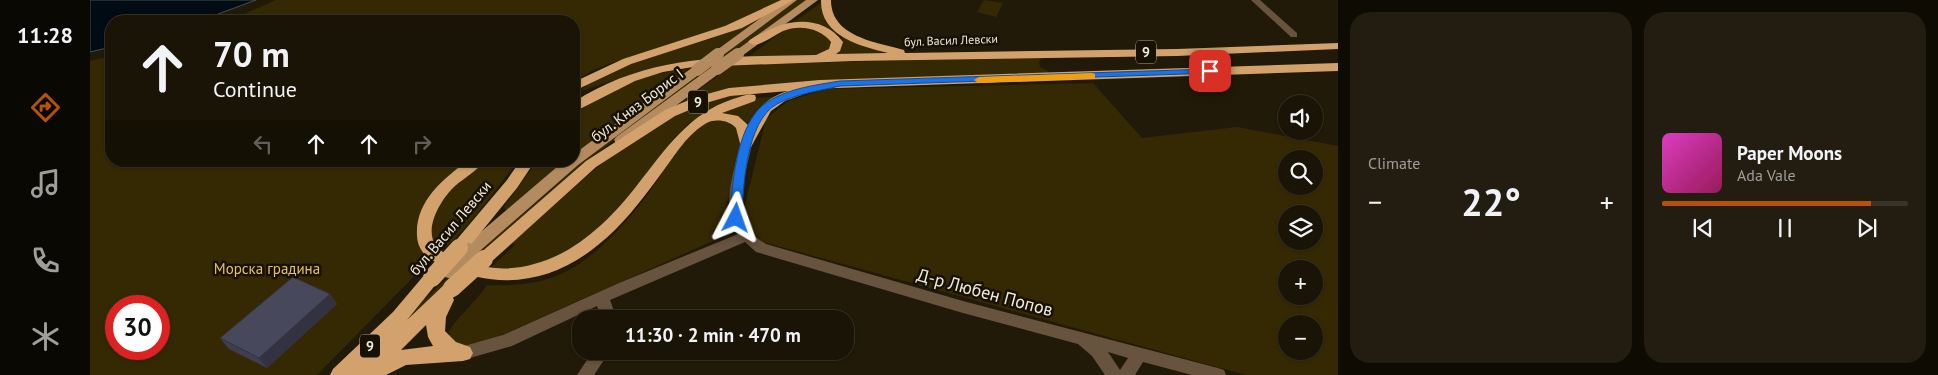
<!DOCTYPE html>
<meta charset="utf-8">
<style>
:root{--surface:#191406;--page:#221d10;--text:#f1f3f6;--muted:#9f9e9b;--line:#373328;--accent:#b45309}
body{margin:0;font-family:"PT Sans",sans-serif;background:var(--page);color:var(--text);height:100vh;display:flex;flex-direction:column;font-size:19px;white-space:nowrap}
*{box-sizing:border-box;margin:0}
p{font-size:16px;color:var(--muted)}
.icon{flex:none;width:28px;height:28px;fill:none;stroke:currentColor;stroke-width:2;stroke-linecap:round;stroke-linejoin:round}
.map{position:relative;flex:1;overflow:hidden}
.sheet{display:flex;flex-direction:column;gap:12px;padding:12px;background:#0e0b03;width:600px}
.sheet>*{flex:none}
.guide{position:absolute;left:15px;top:15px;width:475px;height:152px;border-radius:20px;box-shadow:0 1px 4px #0004,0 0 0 1px var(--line);background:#191406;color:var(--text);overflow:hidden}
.fabs{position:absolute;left:1188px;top:95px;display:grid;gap:10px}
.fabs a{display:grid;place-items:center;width:45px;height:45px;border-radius:50%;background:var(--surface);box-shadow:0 1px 4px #0004,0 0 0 1px var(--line);font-size:25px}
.speed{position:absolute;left:15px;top:295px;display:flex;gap:10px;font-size:25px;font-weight:700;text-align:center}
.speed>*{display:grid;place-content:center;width:65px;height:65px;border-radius:50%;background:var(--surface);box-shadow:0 1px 4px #0004,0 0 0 1px var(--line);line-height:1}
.speed .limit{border:8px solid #d22;background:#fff;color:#111}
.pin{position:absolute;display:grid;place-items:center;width:42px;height:42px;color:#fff;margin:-21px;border-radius:10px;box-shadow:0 2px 8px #0006}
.me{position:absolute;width:55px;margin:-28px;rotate:4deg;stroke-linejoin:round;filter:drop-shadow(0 0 4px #0008)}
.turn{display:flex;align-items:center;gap:18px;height:105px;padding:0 25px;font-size:22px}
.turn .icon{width:65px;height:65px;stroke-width:2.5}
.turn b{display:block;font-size:35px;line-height:42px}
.lanes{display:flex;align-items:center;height:48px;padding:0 25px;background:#0003;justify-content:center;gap:25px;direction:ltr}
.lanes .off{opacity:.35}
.big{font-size:38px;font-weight:600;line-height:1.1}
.sheet .widget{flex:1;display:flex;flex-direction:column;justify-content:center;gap:8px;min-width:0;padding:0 18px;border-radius:20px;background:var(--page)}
.song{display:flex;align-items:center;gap:15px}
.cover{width:60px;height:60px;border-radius:8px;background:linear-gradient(135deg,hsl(310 70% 55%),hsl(330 70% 35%))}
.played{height:5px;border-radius:2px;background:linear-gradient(90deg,var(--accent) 85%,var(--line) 85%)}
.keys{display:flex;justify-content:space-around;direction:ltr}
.heat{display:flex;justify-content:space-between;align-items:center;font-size:28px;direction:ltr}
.sheet .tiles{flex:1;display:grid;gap:12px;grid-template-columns:repeat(2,1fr)}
.trip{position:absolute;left:482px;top:310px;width:282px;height:50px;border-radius:20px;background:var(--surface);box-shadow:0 1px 4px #0004,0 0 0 1px var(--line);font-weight:600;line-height:50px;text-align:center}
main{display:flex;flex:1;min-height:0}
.dock{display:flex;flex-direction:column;width:90px;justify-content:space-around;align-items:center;background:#0a0802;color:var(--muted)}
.dock .icon{width:35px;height:35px}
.dock .current{color:var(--accent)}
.dock b{font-size:22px;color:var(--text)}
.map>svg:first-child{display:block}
</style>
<main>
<nav class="dock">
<b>11:28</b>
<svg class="icon current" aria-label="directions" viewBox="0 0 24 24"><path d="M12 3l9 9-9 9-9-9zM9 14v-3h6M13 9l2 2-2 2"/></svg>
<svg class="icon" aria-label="music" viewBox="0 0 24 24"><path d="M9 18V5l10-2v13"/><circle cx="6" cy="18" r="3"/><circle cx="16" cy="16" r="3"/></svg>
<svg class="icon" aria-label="phone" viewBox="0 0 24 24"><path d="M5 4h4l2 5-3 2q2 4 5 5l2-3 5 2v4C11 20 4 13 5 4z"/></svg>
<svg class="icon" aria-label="climate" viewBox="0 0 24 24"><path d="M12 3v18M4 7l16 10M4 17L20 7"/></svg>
</nav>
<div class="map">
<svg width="1248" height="375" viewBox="0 0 1248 375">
<rect width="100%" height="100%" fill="#211a08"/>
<g fill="#352904" fill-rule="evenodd">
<polygon points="186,0 691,0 641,24 597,40 527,61 503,70 484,82 484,21 138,21"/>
<polygon points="707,0 717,0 534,132 500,159 259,375 333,300 485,165"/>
<polygon points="894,0 913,3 906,17 887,12"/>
<polygon points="731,3 735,19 750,33 744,34 702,23"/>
<path d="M 669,20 L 610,61 L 558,69 L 491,91 C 505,70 575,53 600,45 C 624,38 647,30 669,20 Z"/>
<path d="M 703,28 C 720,26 733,31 744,43 L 735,55 L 657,58 L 693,31 Z"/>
<polygon points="753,37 757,38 811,55 744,55 751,46 751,39"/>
<path d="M 21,56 L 21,161 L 383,161 L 331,213 C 326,228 329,248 339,261 L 227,375 L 0,375 L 0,61 ZM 26,306 L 69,306 L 69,349 L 26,349 Z"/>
<polygon points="952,57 949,62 950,67 961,73 673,85 637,89 592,102 643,65"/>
<path d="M 598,69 L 484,156 L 484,115 C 515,89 558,73 598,69 Z"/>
<path d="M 1003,83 L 1052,138 L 1147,127 L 1248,146 L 1248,375 L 1156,375 L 673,242 L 651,221 L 676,119 L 698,101 L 737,89 ZM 1196,159 L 1224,159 L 1224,186 L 1196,186 ZM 1196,214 L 1224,214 L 1224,241 L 1196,241 ZM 1196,269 L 1224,269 L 1224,296 L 1196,296 ZM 1196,324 L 1224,324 L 1224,351 L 1196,351 Z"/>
<path d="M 678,91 L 636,101 L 599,123 L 584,138 L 567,163 L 509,232 L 451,267 L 398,270 L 425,245 L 421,243 C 478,194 539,130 611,104 C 632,96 655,93 678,91 Z"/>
<polygon points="689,96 668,111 661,122 658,123 625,116 659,99"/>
<path d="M 631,120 L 645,126 L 651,133 L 649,161 L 635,210 L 631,233 L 625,240 L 385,347 L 369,345 L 360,336 L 359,331 C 370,314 386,302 397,285 C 425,286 454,284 479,270 C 510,253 543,216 563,187 C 573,172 584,148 597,136 C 606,127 618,121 631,120 Z"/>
<path d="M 393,161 L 428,161 L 387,214 L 363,241 L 349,251 C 347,248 342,242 341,238 C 334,205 371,180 393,161 Z"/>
<polygon points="447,161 477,161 416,211 414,207"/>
</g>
<polygon fill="#000b14" stroke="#484e51" points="0,0 166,0 109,21 21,21 21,47 0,52"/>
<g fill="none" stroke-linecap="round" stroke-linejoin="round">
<g fill="#67533e" fill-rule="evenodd">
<polygon points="1161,0 1170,0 1207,33 1207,37 1201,37"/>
<path d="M 656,140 L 662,144 C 658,165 644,207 656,226 C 660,233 668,239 676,244 L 873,301 L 1128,368 L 1134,370 L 1136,375 L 1102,375 L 1053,362 L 1045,375 L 1015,375 L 1002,356 L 988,344 L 873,313 L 666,252 L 655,242 L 520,300 L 527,319 L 511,319 L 507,306 L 422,346 L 373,360 L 367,358 L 365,353 L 367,348 L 413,335 L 529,283 L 648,234 C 630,208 644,173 650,144 ZM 1018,352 L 1038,358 L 1030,370 Z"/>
<polygon points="503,351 520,351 504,375 487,375"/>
</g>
<g fill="#b48b5f" fill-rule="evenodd">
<polygon points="695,0 707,0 632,56 624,56 622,54 624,52"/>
<polygon points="716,0 728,0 652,56 644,56 642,54 644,52"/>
<polygon points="627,65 631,66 633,69 631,72 536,143 526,143 524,140 526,137 623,66"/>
<polygon points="607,66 611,67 613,70 611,73 488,165 384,256 378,258 372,256 370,252 372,248 474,161 484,161 484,154 603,67"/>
</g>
<g fill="#d3a26c" fill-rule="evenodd">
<polygon points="691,0 704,0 652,28 541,64 484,91 484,82 533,59 635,26"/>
<path d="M 731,0 L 741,0 C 741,37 786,42 814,50 L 815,53 L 1087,49 L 1248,43 L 1248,49 L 1087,56 L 764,61 L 603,67 L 573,72 L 545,81 L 484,112 L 484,102 C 559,53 640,57 726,55 L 739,49 L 741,42 C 731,28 709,24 693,31 C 683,36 675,43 664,45 L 658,42 C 662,37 669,35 675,32 C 700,18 734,16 753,42 L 750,51 L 746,54 L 798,53 C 769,46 730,36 731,0 Z"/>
<path d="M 1248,63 L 1248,71 L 718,89 L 717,93 L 695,101 L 681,111 L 661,147 L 651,147 L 646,128 C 639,120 624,118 615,124 C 595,136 582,160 568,178 C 550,202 532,226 508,245 C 462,283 410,290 356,267 C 342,261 328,254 327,236 C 325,202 352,180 377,161 L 394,161 C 387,171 374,178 365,186 C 352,198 332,229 347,247 C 354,255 371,260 381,263 C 401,270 424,270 444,264 C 487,253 522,218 548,184 C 575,150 599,113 643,99 C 650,97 657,93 665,95 L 666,98 L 665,101 L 632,113 L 648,116 L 658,125 C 668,107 679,97 698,91 L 640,96 L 616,103 L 585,116 L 506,167 L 400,263 L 394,265 L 388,263 L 386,259 L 388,255 L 496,161 L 575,110 L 606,97 L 639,88 L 730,80 Z"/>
<polygon points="430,161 445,161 427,188 375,252 369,254 363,252 361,248 363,244 417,180"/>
<path d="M 342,271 L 348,273 L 351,278 L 317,320 L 356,283 L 362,281 L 368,283 L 371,288 L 363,298 L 364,300 L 356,317 L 355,331 L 366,342 L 380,347 L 383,353 L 380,359 L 373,361 L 316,365 L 296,375 L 240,375 L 243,369 L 303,312 L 336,273 ZM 336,325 L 338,337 L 343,346 L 311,350 Z"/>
</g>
<g stroke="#b48b5f" stroke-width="12">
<polyline points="627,69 648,54"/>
<polyline points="607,70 628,54"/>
</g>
<polyline stroke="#b48b5f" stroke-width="18" points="359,269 378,252"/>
<g stroke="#d3a26c" stroke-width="18">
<polyline points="342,278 369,248"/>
<polyline points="362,288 394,259"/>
</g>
</g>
<polygon fill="#3e3e4f" points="240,294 247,304 177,368 139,349 130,338"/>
<polygon fill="#323240" points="240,294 247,304 177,368 169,358"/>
<polygon fill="#48485c" stroke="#323240" points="203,277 240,294 169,358 130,338"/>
<path fill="#1a73e8" stroke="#114b97" d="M 1120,69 L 1124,71 L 1123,73 L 750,86 C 728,91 706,94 687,104 C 656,121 653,187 652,218 L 646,223 L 640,218 C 642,185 646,120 679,101 C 700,88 726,85 750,81 Z"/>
<polygon fill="#f59e0b" points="1002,73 1005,74 1005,78 889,83 884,80 889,77"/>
<g text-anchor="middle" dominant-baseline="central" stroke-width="5" stroke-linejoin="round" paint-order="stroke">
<g font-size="12" fill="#efeadf" stroke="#181102">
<text transform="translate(861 40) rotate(-2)">бул. Васил Левски</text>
</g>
<g fill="#181102" stroke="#aea99d" stroke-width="1">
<rect x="1046" y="40.5" width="20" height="23" rx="4"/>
<rect x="598" y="90.5" width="20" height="23" rx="4"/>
<rect x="270" y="334.5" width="20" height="23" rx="4"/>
</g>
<g font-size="14" font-weight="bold" fill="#efeadf">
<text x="1056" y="52">9</text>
<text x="608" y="102">9</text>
<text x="280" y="346">9</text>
</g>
<g font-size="15" fill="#efeadf" stroke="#181102">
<text transform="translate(547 105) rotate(-37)">бул. Княз Борис I</text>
<text transform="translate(360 228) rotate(-50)">бул. Васил Левски</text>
</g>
<g font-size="15" fill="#e6c262" stroke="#181102">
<text x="177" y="268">Морска градина</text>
</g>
<g font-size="18" fill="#efeadf" stroke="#181102">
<text transform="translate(895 292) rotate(15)">Д-р Любен Попов</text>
</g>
</g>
</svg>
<div class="fabs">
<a><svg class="icon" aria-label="sound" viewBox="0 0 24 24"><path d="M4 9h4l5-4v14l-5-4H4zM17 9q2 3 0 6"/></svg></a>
<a><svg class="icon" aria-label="search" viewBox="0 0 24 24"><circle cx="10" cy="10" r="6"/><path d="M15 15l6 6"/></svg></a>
<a><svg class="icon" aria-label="layers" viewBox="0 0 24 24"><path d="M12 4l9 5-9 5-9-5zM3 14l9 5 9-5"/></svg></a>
<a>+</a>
<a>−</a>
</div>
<div class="speed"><div class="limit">30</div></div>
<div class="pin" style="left:1120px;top:71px;background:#d93025"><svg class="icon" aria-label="arrive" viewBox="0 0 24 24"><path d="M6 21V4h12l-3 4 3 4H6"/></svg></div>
<svg class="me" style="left:646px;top:218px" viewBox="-20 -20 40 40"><path d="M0-17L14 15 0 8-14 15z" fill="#1a73e8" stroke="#fff" stroke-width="4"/></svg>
<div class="trip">11:30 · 2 min · 470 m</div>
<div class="guide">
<div class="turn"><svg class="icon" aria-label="ahead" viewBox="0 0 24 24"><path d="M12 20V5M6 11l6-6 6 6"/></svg><div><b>70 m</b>Continue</div></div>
<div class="lanes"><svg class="icon off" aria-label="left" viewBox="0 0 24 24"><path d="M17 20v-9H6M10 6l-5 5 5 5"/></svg><svg class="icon" aria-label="ahead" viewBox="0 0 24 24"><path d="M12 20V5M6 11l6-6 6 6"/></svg><svg class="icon" aria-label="ahead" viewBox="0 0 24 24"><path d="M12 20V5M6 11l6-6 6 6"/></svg><svg class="icon off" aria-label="right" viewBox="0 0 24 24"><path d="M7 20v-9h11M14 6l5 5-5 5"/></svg></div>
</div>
</div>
<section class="sheet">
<div class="tiles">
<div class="widget"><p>Climate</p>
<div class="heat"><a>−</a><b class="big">22°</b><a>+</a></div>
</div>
<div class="widget">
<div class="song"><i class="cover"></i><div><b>Paper Moons</b><p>Ada Vale</p></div></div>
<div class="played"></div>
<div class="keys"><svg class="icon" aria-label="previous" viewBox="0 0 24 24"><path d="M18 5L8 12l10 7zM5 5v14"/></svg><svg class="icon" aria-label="pause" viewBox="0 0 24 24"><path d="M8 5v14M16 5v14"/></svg><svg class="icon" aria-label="next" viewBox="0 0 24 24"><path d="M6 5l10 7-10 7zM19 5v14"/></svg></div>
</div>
</div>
</section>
</main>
